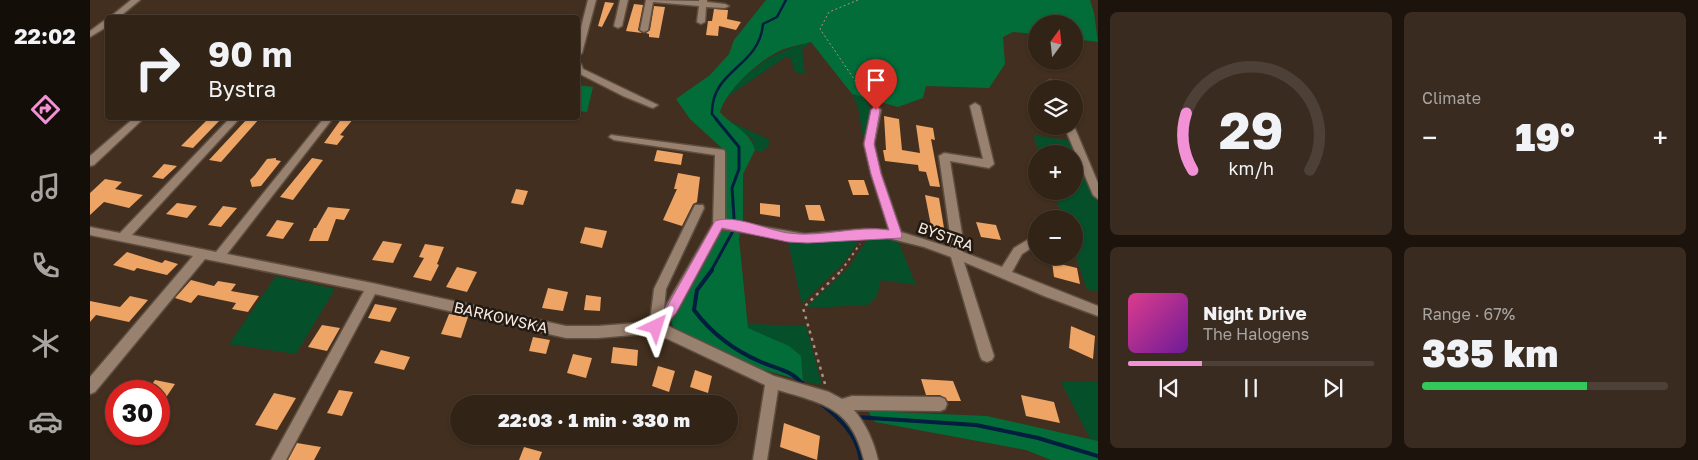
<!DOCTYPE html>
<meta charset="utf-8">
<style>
:root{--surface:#322317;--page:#3a2b20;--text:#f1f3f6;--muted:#a8a4a1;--line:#4d4036;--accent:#f391d6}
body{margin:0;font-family:"Golos Text",sans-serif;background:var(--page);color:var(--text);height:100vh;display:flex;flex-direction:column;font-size:19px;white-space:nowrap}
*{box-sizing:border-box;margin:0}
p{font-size:16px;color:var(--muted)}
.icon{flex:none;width:28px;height:28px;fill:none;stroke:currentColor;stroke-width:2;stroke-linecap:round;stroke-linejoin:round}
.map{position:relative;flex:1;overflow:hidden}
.drawer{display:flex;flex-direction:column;gap:12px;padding:12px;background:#1c130d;width:600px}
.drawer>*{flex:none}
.banner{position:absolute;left:15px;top:15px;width:475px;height:105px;border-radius:5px;box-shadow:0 1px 4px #0004,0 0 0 1px var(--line);background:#322317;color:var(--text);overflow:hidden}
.needle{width:32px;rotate:15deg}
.controls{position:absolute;left:938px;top:15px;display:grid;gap:10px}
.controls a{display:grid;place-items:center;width:55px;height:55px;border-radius:50%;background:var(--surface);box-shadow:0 1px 4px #0004,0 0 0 1px var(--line);font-size:25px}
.speed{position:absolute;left:15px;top:380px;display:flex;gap:10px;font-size:25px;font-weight:700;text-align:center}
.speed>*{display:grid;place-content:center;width:65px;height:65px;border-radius:50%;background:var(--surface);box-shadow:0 1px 4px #0004,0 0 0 1px var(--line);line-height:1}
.speed .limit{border:8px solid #d22;background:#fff;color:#111}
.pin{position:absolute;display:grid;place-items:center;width:42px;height:42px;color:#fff;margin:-51px -21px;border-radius:50% 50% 50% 0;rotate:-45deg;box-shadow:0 0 5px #0007}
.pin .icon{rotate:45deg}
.me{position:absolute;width:55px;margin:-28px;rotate:41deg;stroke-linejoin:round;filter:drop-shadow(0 0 4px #0008)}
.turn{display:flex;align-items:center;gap:18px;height:105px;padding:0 20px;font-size:22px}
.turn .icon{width:65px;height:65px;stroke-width:2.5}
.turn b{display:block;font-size:35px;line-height:42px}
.big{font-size:38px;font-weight:800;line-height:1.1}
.drawer .tile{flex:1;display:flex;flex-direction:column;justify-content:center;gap:8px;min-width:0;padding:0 18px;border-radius:8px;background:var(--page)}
.drawer .dial{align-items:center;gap:0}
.dial svg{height:130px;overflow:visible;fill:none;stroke:var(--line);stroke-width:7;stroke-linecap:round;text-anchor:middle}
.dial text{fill:var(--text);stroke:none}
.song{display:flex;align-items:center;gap:15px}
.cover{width:60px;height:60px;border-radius:8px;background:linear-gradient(135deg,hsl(330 70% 55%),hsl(280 70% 35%))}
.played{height:5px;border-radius:2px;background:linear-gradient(90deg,var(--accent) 30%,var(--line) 30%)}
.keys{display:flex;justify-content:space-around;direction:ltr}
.heat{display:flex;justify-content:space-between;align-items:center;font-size:28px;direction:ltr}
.charge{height:8px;border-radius:4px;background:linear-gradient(90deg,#34c759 67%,var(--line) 0)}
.drawer .tiles{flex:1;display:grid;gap:12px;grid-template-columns:repeat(2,1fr)}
.trip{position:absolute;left:360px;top:395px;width:288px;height:50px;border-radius:25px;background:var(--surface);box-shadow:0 1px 4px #0004,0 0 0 1px var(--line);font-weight:800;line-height:50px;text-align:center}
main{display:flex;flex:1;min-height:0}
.dock{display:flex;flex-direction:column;width:90px;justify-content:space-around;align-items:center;background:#140e09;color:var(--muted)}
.dock .icon{width:35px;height:35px}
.dock .on{color:var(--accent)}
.dock b{font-size:22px;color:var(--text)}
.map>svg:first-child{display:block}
</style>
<main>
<nav class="dock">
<b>22:02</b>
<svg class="icon on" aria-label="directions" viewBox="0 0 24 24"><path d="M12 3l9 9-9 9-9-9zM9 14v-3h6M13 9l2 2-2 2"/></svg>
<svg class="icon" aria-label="music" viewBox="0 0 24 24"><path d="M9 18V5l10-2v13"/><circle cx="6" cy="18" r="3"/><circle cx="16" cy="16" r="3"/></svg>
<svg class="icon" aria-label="phone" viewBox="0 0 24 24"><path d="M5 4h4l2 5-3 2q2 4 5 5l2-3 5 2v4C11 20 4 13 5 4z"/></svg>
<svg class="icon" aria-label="climate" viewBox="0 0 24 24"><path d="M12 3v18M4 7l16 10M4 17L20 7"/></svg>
<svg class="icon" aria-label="car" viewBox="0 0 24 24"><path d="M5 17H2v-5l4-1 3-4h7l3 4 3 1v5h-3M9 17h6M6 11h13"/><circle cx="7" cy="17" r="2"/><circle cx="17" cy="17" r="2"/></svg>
</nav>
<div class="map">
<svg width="1008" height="460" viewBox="0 0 1008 460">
<rect width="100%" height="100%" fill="#422f1f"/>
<g fill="#05502a">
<path d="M 721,42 L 712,50 L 715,74 L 705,72 L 700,57 L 694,58 L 634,99 C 664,67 677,54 721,42 Z"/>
<polygon points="762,94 775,98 782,113 774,143 768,108"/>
<polygon points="637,120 678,139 680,144 672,152 665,150 662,139"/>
<polygon points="943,135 982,141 1008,203 1008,291 997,290 984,251 984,219 973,219 963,191 984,191 984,154 950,154"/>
<polygon points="770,239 753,264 712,304 698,242"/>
<polygon points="799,239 809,243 826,285 791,280 787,296 778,305 716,308 759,267 777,240"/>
<polygon points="186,276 245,289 206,354 139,344"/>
<polygon points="658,324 716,326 732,385 713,381 711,356 699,347 658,328"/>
<polygon points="971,382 1008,382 1008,441 1000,439"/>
</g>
<g fill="#036d3a">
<path d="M 676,0 L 1000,0 L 1004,13 L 1008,42 L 984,39 L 984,24 L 946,24 L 946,34 L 923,32 L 913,37 L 915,64 L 899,88 L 836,86 L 833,98 L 808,107 L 762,94 L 721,42 C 712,44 703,46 694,49 C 671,58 637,89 630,112 C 643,127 660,131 665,150 L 653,174 L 653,223 L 636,220 L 632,173 L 635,151 L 600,119 L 586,99 L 620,75 L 639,54 L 644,40 Z"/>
<polygon points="488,85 503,87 497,112 488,111"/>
<polygon points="632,228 650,232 649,239 658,328 699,346 711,356 713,381 667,368 585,332 580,318 593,301"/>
<polygon points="778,411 897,416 1008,441 1008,460 961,460 936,450 785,422"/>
</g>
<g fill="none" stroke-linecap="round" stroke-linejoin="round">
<path stroke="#031e3e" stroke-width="2.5" d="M 627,120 L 622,114 C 621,69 669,68 673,24 L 687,17 L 696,0"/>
<g stroke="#031e3e" stroke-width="3">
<polyline points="626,119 649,147 649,169 642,188 644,218"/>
<polyline points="621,271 643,231"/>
</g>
<g stroke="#031e3e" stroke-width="4">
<path d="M 622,270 L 607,290 L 604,310 C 622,334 643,350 671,362 C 690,370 699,369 714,385"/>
<path d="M 729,402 C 749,418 767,433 771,460"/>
<polyline points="766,417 886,425 948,438 1008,456"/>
</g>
</g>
<g fill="#eda465">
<polygon points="515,2 524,3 512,27 508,26"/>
<polygon points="544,4 553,5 548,30 552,33 536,31"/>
<polygon points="564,6 575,7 569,38 559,37 559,34 556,33 560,30"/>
<polygon points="624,9 638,10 637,19 651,22 646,30 629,26 628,36 616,35 618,21 622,21"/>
<polygon points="794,116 809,119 812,150 830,153 826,125 843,128 845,140 841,139 850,187 840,186 836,172 829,171 828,165 795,161 793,150 796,150"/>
<polygon points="119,118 131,119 103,148 91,146"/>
<polygon points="158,118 170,118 131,162 119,160"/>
<polygon points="252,118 264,118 250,135 254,136 247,145 234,143"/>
<polygon points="567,150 593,154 591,165 564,161"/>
<polygon points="186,158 186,160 191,161 171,186 162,187 160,180 165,175 177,159"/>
<polygon points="222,158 233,160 203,200 190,197"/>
<polygon points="74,164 87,166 73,179 62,177"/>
<polygon points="588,173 610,177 607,202 603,204 592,226 573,220 587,189 584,189"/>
<polygon points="15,179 32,182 25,189 53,195 39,208 14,202 0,215 0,193"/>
<polygon points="758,180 774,180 779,195 763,195"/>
<polygon points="426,189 438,191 433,205 421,203"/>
<polygon points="835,195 849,198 855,234 842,231"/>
<polygon points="87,203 107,206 97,218 76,214"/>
<polygon points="670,203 690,205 690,217 670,214"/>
<polygon points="715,205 730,205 735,221 719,220"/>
<polygon points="133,206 147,208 131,227 118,225"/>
<polygon points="238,207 260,209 254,220 246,219 238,241 219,241 224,228 226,228"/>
<polygon points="187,220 204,223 193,239 176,236"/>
<polygon points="886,222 906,225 911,240 891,237"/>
<polygon points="495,227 517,231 512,248 490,243"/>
<polygon points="293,241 312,244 303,263 282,260"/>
<polygon points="335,244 354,247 347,264 349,265 341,281 323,277 334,258 329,257"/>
<polygon points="37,252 72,263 75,260 88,264 77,275 47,268 44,271 23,265"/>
<polygon points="962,262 987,268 990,284 964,277"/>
<polygon points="367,267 387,272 377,292 356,287"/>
<polygon points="101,280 124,286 128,281 146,284 141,291 169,296 158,312 142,309 146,303 108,295 101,303 85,298"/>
<polygon points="458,288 478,292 473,311 452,308"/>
<polygon points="496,295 511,297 510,311 494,310"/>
<polygon points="40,296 58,300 39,322 6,315 0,322 0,301 30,307"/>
<polygon points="285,304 307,308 300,322 278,318"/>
<polygon points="359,314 378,317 371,338 351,334"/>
<polygon points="232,325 250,328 237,351 218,347"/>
<polygon points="981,326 1005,336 1003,359 979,348"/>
<polygon points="443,337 460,340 456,354 439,351"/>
<polygon points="523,347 548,350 547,366 521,363"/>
<polygon points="291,350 320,357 314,370 284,363"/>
<polygon points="483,354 502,358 496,378 477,373"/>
<polygon points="568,366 585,371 579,392 562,386"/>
<polygon points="605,370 622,376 618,393 600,387"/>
<polygon points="831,379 863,381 871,401 858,401 850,395 836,395"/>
<polygon points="65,380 85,384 69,408 69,391 57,391"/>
<polygon points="249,390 263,392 252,416 237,413"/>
<polygon points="184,393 206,398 187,430 165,425"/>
<polygon points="931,395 964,402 970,423 936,416"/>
<polygon points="694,423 730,436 727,460 690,447"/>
<polygon points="207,443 231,447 224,460 198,460"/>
<polygon points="434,447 452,452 449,460 429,460"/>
</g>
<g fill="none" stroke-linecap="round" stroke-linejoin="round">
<g stroke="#5e4e40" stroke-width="3">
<g id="minor">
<polygon points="41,0 50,0 28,18 19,18"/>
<polygon points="498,0 506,0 492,53 488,56 488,39"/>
<polygon points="530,0 538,0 532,26 528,28 524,26"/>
<polygon points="556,0 609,1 609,0 617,0 617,2 635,4 639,6 635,8 616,7 615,22 611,24 607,22 609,6 563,2 558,30 554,32 550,30"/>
<polygon points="15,20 18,20 18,26 0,37 0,31"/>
<polygon points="488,63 491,64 493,69 568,105 563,108 560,107 533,96 488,73"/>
<polygon points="960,80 963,81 966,89 957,89 956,83"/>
<path d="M 885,103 L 890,106 L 904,164 L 899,168 L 860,161 L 874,246 L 873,252 L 912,267 L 924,248 L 946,235 L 946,245 L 932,254 L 922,272 L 1008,306 L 1008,316 L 954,296 L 874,262 L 904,356 L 902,360 L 897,362 L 892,360 L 890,356 L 861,257 L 834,247 L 798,238 L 774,238 L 715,242 L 632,229 L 586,313 L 576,325 L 684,376 L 739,392 L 752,399 L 762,396 L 850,397 L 855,399 L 857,404 L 855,409 L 850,411 L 764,410 C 776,424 784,442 788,460 L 774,460 C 761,407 734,404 688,390 L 677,460 L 663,460 L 675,385 L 565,333 L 508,338 L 476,338 L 285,294 L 196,460 L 181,460 L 274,291 L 115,259 L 5,392 L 0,394 L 0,377 L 103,256 L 0,235 L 0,227 L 30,233 L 140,118 L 150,118 L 42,235 L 126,252 L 234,118 L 243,118 L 137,254 L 282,283 L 476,326 L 508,326 L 560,322 L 564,289 L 605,205 L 613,205 L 614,208 L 576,289 L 574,309 L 623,224 L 625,155 L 524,140 L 519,137 L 521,135 L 634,150 L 635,152 L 635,220 L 715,234 L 774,229 L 799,230 L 781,174 L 774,144 L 781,110 L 786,107 L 789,108 L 791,110 L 784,144 L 791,174 L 811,232 L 862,248 L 849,156 L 854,153 L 893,159 L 880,106 Z"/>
<polygon points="44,118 54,118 4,165 0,166 0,156"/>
<polygon points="974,126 984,126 1008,183 1008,199 1003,195"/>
</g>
</g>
<polyline stroke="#a39386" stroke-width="1" stroke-dasharray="2 2.5" stroke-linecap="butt" points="768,0 739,12 730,29 781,104"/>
<polyline stroke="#a39386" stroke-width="2" stroke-dasharray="2.5 4" stroke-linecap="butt" points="751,271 770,244"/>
<polyline stroke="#a39386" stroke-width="2.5" stroke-dasharray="3 4.5" stroke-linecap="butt" points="735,384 713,308 752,270"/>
<use href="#minor" fill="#98816f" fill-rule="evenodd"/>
</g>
<path fill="#f391d6" stroke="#9e5e8b" d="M 786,106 L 790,110 L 784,144 L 791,174 L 812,235 L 811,238 L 718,243 L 698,242 L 632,228 L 586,313 L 570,331 L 561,331 L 559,327 L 578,305 L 625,221 C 645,214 677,230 698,233 C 731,238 766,225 799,230 L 781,174 L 774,144 L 781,110 Z"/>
<g text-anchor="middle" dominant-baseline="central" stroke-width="5" stroke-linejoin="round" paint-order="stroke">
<g font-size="15" fill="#f8ebe1" stroke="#221912">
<text transform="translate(856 236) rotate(20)">BYSTRA</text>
<text transform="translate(411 317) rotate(13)">BARKOWSKA</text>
</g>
</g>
</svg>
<div class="controls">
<a><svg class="needle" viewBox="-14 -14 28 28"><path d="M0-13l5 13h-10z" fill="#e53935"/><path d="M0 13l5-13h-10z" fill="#a8a4a1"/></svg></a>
<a><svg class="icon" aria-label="layers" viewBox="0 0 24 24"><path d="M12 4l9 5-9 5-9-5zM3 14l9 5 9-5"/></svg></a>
<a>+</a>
<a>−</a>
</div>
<div class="speed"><div class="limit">30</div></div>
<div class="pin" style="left:786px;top:110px;background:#d93025"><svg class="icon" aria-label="arrive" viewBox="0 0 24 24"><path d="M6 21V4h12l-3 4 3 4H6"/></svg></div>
<svg class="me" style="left:566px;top:327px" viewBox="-20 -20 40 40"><path d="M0-17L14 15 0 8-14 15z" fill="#f391d6" stroke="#fff" stroke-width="4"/></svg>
<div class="trip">22:03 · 1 min · 330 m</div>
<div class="banner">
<div class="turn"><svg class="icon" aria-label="right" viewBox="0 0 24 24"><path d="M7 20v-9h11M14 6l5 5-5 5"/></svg><div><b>90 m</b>Bystra</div></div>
</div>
</div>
<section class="drawer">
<div class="tiles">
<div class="tile dial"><svg viewBox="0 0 100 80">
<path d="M14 69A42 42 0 1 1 86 69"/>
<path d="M14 69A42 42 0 0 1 10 34" stroke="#f391d6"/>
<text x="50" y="56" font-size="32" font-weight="700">29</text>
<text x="50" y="72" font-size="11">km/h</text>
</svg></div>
<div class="tile"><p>Climate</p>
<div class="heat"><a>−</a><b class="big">19°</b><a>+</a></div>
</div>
<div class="tile">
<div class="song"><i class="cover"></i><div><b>Night Drive</b><p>The Halogens</p></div></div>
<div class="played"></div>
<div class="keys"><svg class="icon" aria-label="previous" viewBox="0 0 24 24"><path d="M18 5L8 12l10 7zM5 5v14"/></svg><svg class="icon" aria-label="pause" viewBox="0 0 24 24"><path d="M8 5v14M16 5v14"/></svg><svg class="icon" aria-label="next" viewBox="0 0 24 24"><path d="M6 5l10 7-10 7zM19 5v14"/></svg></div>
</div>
<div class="tile"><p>Range · 67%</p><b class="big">335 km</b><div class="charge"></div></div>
</div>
</section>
</main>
